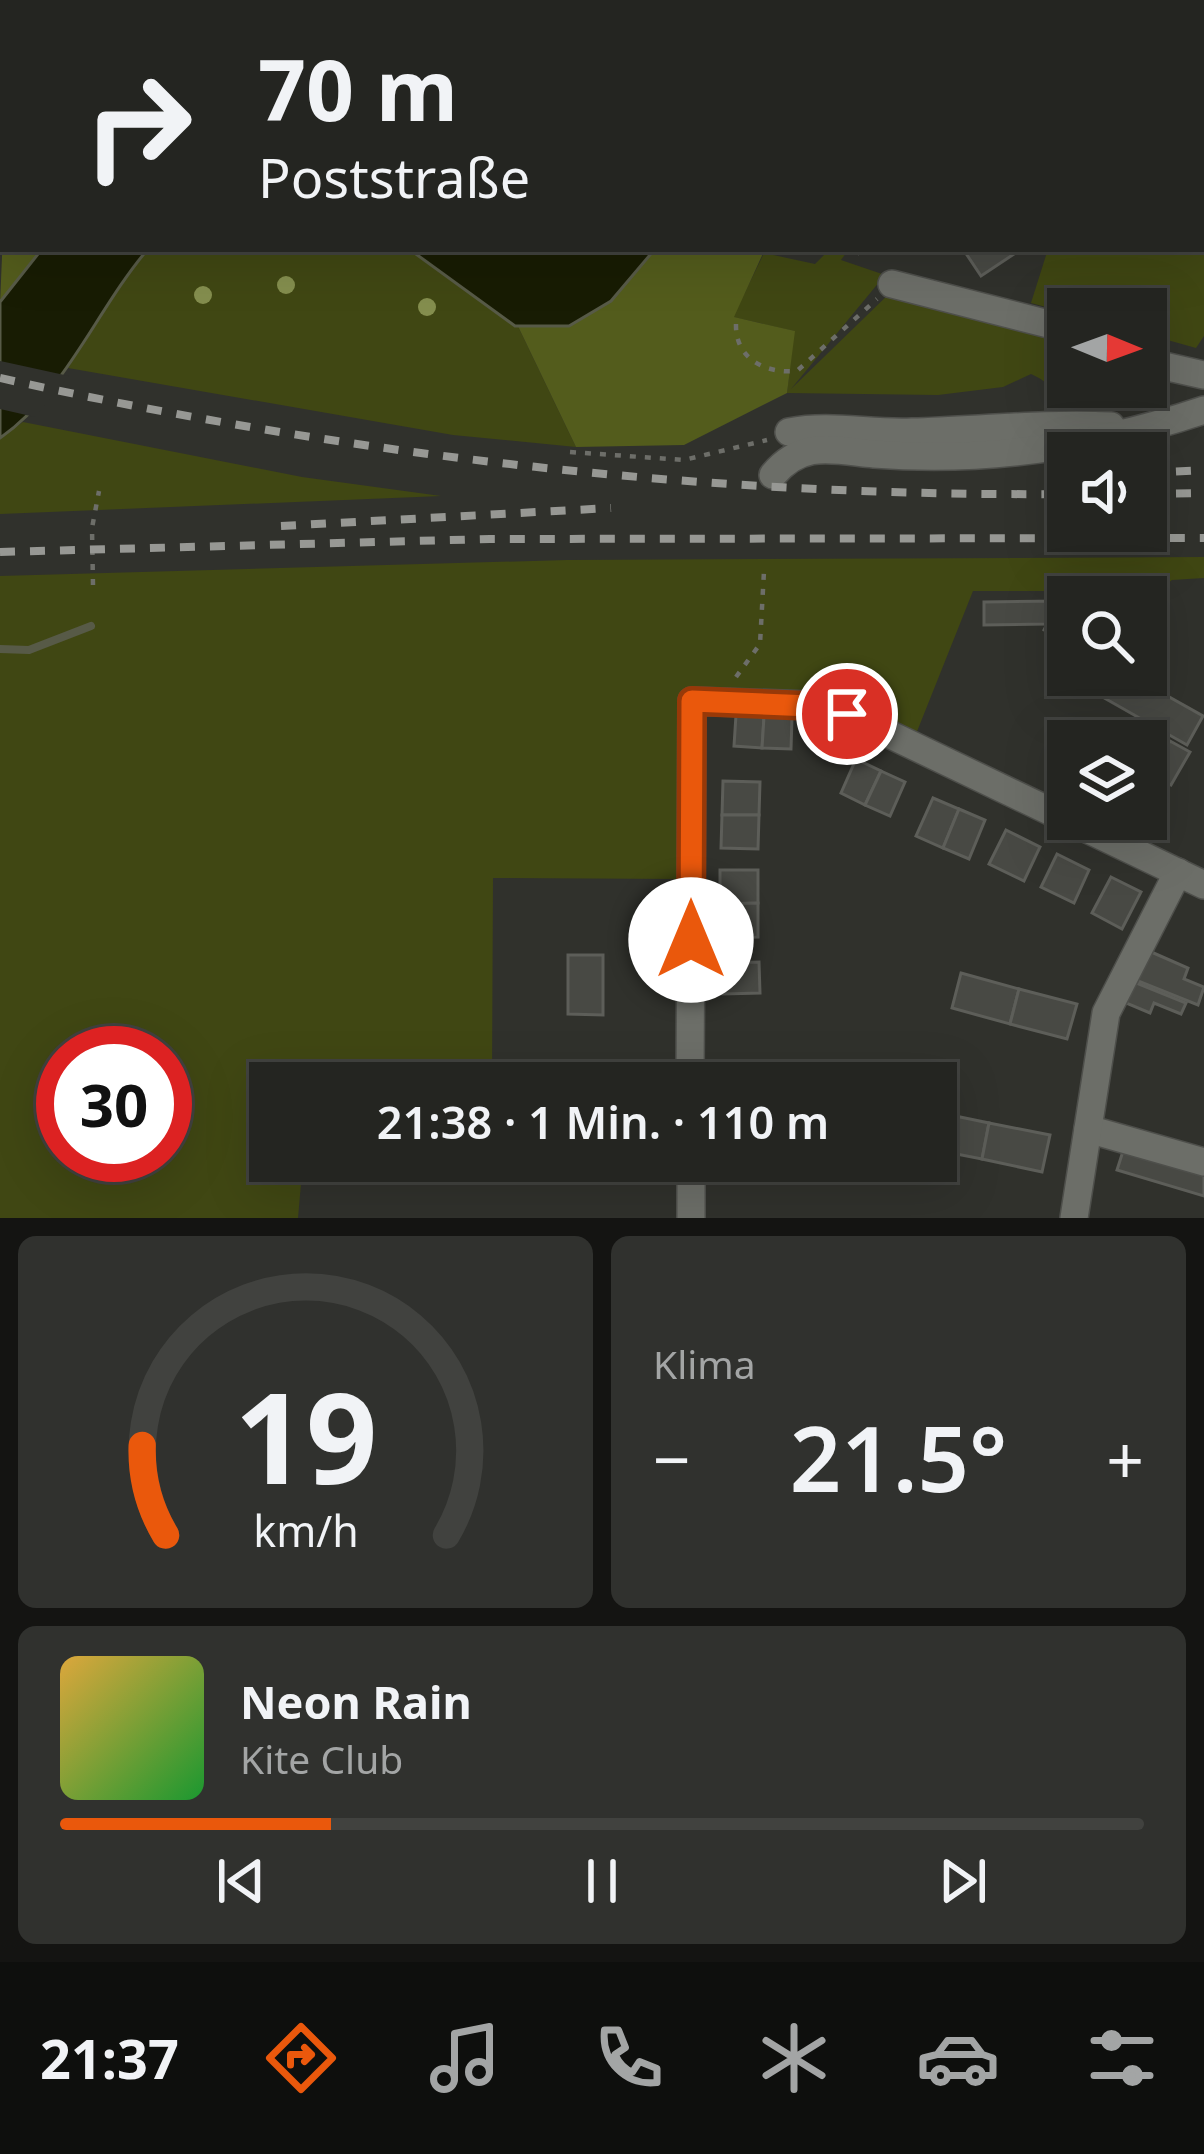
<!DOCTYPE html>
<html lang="de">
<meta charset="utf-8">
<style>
:root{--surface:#242521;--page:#30312e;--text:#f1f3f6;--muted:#a3a5a5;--line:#41423f;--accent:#ea580c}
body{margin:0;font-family:"Noto Sans",sans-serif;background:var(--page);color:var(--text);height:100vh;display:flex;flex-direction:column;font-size:45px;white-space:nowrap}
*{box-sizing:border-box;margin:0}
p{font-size:39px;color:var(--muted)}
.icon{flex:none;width:66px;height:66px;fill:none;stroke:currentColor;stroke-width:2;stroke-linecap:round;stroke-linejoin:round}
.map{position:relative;height:1218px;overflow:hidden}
.details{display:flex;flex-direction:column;gap:18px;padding:18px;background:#141412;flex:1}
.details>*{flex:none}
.hud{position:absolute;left:0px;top:0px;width:1206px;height:252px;box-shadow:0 12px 48px #0002,0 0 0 3px var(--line);background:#242521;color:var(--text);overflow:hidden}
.needle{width:78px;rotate:91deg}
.tools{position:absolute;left:1047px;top:288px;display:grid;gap:24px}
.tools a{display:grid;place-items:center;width:120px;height:120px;border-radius:0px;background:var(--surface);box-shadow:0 12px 48px #0002,0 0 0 3px var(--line);font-size:60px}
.speed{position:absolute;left:36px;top:1026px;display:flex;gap:24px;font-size:60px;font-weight:700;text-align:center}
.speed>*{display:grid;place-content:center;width:156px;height:156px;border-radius:50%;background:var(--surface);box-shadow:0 12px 48px #0002,0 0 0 3px var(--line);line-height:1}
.speed .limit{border:18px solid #d22;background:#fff;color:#111}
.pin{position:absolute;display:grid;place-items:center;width:102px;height:102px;color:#fff;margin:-51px;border:6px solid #fff;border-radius:50%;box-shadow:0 3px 12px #0007}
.me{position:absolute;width:132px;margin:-66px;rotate:0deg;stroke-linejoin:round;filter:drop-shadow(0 0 9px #0008)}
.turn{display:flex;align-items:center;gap:42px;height:252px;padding:0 60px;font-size:54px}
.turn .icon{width:156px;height:156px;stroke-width:2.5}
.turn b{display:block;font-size:84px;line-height:102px}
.big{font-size:90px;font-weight:600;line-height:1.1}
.details .card{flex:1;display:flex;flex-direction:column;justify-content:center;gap:18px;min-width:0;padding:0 42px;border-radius:18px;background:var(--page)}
.details .dial{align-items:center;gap:0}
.dial svg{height:312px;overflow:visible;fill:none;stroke:var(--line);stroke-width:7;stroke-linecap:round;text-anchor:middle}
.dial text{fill:var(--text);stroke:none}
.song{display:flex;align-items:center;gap:36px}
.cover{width:144px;height:144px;border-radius:18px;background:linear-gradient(135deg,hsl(40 70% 55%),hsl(130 70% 35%))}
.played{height:12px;border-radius:6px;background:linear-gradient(90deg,var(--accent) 25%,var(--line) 25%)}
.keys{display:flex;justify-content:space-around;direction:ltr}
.heat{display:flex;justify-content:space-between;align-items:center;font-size:66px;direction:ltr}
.details .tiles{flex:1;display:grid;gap:18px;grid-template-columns:1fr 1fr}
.card:last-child{grid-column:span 2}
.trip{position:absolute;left:249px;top:1062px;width:708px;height:120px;border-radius:0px;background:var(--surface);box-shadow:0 12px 48px #0002,0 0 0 3px var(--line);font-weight:600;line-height:120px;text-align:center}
.tabs{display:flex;height:192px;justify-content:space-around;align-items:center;background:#0e0f0d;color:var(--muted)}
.tabs .icon{width:84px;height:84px}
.tabs .selected{color:var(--accent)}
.tabs b{font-size:54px;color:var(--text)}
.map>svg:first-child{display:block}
</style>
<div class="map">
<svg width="1204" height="1218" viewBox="0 0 1204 1218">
<rect width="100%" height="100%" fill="#30312c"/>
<g fill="#404713" fill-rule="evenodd">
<polygon points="1204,40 1204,336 1196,348 1146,334 1146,309 1068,313 1031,303 1048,249 1203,249"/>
<polygon points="148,249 409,249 516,322 576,447 453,435 68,368 110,293"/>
<path d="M 830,249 L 849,249 L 841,260 L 885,275 L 791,389 L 893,290 L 1068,339 L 1068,387 L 1120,391 C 1086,434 1062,387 1031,374 L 1003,387 L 938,395 L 787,393 L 794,331 L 733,317 L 764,253 L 815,264 Z"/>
<polygon points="23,422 302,477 441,496 0,514 0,437"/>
<path d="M 1204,557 L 1204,578 L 1172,580 L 1157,591 L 973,591 L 916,734 L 819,694 L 681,692 L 678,879 L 493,878 L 492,1080 L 604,1083 L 270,1083 L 270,1161 L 303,1161 L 298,1218 L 0,1218 L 0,576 L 567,560 ZM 63,1053 L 165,1053 L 165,1155 L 63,1155 Z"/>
</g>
<g fill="#535c1c">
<polygon points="771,0 1119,0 1124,3 770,3"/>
<polygon points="3,232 3,249 66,249 0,305"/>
<polygon points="651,249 765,249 734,317 795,331 787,393 684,445 576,447 516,322"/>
</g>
<g fill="#181c03" stroke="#575a47" stroke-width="3">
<path d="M 42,249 L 148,249 C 96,310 66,392 0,438 L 0,302 Z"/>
<polygon points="409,249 655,249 611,301 569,326 515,326"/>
</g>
<polygon fill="#30312c" points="0,361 5,362 69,376 35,417 0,409"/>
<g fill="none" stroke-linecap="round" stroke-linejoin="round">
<polyline stroke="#575a47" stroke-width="8" points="0,649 29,650 91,626"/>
</g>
<g fill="#484944" stroke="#5d5e59" stroke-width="3">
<polygon points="963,249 1015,249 1017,252 981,276"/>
<polygon points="1059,601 1068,606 1068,643 1044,630"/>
<polygon points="1059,601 1047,624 984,625 984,602"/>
<polygon points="1111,675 1130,675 1203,716 1187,745 1099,695"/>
<polygon points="736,715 764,717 762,748 734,746"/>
<polygon points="764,717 792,718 791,749 762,748"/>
<polygon points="1170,741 1190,752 1171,785 1151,774"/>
<polygon points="856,759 881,771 865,805 841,793"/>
<polygon points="881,771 905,782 890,816 865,805"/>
<polygon points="723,781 760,782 759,815 722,815"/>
<polygon points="933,798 959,809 943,848 916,836"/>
<polygon points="959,809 985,820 969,859 943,848"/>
<polygon points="722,815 759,815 758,849 721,848"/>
<polygon points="1006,830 1040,847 1024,881 989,864"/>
<polygon points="1057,854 1089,870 1074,903 1041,887"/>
<polygon points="720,870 758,870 758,903 720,904"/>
<polygon points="1111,877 1141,892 1122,929 1092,913"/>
<polygon points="758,903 758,937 720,938 720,904"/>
<polygon points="1149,951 1188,968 1184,979 1204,987 1198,1005 1133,979"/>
<polygon points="568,955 603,955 603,1015 568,1014"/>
<polygon points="759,962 760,993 723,994 722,963"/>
<polygon points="961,973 1019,989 1010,1024 952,1008"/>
<polygon points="1134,982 1186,1003 1181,1014 1154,1003 1150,1013 1126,1003"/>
<polygon points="1019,989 1077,1004 1067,1039 1010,1024"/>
<polygon points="936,1112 989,1123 982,1159 936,1150"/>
<polygon points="989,1123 1050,1135 1042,1172 982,1159"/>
<polygon points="1124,1148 1204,1172 1204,1196 1117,1170"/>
</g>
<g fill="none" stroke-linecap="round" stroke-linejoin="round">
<g stroke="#4e4f4b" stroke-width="30">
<g id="minor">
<polyline points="1203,18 1204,18"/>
<polyline points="892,284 1068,329"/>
<polyline points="1146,362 1204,375"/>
<path d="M 789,432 C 831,424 870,434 912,432 C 979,430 1044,423 1111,426"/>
<path d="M 773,475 C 802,440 832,450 874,454 C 987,463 1097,446 1204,410"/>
<polyline points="690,1083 692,701 810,705 847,714 1204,885"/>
<polyline points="1088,1129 1204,1162"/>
<polyline points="691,1161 691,1218"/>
<polyline points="1074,1218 1106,1013 1178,872"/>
</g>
</g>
<g stroke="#6d6e69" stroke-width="4.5" stroke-dasharray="6 9" stroke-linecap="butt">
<polyline points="857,254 862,249"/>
<path d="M 736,324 C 735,359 766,374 797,371 L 877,299"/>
<polyline points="570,452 684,460 767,440"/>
<polyline points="93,585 92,528 99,491"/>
<polyline points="736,677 760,644 764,571"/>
</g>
<use href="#minor" stroke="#6c6e68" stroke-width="27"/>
<g stroke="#979894" stroke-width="8" stroke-dasharray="15 15" stroke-linecap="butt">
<path d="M 0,378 C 352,456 707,497 1068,494"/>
<polyline points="1146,473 1204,470"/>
<polyline points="1146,494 1204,493"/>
<polyline points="281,526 611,508"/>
<polyline points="0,552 490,539 1204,538"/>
</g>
</g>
<g fill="#848e4e">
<circle cx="286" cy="285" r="9"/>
<circle cx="203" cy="295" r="9"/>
<circle cx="427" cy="307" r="9"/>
</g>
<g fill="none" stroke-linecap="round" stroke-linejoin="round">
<g stroke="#983908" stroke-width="30">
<polyline id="route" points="691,940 692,701 810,706 847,714"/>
</g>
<use href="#route" stroke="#ea580c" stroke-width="21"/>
</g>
</svg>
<div class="tools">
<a><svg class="needle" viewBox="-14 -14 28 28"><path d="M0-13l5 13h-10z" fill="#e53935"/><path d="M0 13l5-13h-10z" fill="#a3a5a5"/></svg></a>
<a><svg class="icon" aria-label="sound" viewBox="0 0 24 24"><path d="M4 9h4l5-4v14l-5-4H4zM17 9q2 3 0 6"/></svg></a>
<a><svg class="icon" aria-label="search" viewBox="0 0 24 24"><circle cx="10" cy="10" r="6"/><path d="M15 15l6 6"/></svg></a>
<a><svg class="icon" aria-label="layers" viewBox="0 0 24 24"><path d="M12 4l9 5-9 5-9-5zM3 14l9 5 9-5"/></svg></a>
</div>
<div class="speed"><div class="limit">30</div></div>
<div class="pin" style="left:847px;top:714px;background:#d93025"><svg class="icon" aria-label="arrive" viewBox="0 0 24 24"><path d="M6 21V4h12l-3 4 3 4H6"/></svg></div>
<svg class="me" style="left:691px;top:940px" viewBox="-20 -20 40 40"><circle r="19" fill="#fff"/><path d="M0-13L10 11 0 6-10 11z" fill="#ea580c"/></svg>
<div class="trip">21:38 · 1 Min. · 110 m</div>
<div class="hud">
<div class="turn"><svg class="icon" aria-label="right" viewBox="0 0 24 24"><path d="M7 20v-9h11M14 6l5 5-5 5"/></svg><div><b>70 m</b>Poststraße</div></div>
</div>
</div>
<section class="details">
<div class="tiles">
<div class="card dial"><svg viewBox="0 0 100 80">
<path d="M14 69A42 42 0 1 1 86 69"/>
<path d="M14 69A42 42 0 0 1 8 46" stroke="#ea580c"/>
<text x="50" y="56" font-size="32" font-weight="700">19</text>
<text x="50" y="72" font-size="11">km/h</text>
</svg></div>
<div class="card"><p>Klima</p>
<div class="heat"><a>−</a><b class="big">21.5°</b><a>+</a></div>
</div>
<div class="card">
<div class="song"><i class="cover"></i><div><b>Neon Rain</b><p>Kite Club</p></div></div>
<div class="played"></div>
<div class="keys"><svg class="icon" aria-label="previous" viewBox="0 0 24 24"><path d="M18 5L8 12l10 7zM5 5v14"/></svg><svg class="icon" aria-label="pause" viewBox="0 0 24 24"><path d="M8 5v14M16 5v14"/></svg><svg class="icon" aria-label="next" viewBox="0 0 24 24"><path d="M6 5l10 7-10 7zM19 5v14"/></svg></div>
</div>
</div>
</section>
<nav class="tabs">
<b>21:37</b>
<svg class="icon selected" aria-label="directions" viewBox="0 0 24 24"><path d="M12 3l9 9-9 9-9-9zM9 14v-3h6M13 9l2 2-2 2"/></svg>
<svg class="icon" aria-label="music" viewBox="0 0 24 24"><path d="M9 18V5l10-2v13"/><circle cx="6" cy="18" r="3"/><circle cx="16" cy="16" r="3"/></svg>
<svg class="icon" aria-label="phone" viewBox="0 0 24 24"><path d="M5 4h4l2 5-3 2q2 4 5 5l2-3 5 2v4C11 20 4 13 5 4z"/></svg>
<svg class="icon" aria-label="climate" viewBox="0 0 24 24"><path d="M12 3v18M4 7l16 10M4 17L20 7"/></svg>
<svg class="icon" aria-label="car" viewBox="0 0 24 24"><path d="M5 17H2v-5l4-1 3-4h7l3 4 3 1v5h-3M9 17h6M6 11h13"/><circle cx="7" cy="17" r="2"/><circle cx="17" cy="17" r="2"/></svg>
<svg class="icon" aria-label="filters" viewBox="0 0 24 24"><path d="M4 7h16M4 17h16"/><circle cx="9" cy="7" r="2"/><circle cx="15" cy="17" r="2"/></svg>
</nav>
